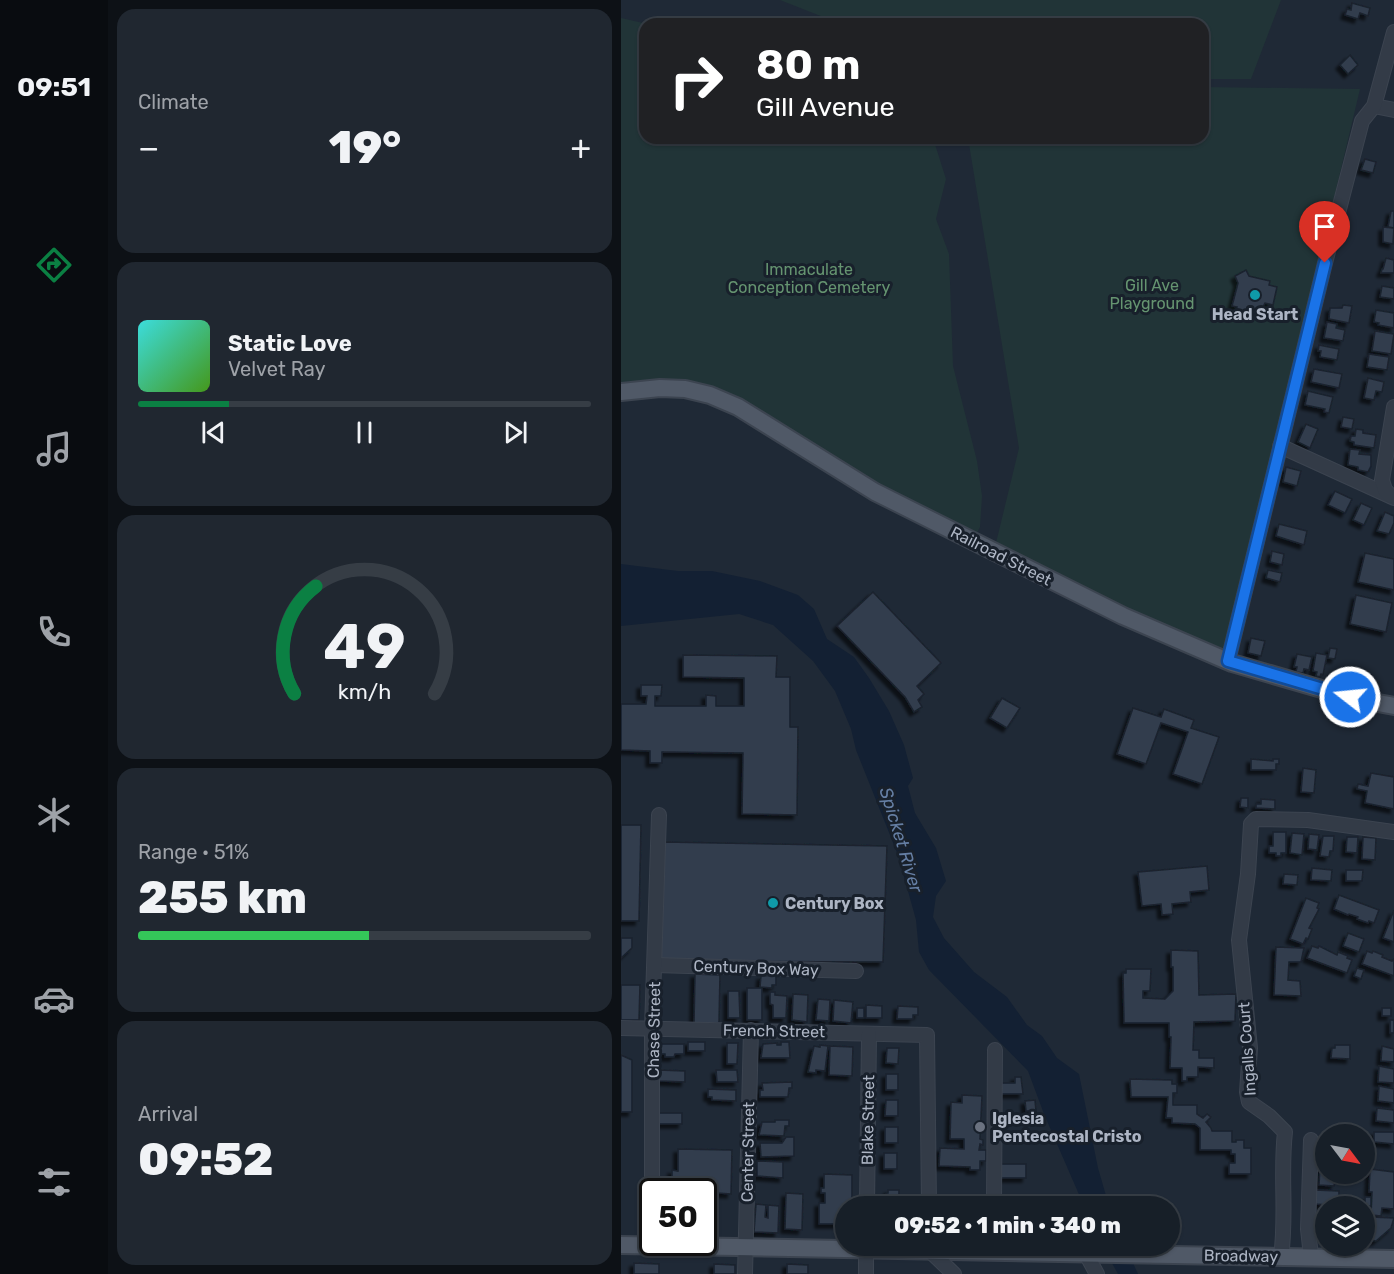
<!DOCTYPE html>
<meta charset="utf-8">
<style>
:root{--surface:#171f28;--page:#202730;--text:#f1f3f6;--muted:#9ea2a8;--line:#363d45;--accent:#0b8043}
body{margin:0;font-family:Rubik,sans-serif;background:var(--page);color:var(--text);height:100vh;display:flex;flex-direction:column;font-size:22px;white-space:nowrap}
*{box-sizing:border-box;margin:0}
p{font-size:20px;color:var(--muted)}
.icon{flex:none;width:33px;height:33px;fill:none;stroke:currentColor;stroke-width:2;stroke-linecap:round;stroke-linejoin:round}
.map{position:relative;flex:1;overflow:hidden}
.sheet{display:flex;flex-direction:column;gap:9px;padding:9px;background:#0d1116;width:513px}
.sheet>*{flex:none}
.hud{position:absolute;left:18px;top:18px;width:570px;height:126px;border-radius:18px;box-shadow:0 2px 4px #0004,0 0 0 2px var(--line);background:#202124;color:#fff;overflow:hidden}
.needle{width:39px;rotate:122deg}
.buttons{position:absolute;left:694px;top:1124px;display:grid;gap:12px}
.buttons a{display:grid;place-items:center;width:60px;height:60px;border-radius:50%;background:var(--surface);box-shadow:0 2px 4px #0004,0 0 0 2px var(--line);font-size:30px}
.speed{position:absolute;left:18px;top:1178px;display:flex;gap:12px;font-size:30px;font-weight:700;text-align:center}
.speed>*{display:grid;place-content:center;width:78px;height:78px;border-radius:50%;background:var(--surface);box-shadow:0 2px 4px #0004,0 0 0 2px var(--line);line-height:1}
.speed .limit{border:3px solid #111;border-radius:9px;background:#fff;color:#111}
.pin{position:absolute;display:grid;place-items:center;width:51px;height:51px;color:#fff;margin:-62px -26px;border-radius:50% 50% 50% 0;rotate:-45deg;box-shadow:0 0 6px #0007}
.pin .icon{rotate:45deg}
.me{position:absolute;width:66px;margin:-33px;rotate:286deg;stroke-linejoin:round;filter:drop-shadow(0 0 4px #0008)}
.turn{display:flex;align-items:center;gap:21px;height:126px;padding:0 18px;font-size:27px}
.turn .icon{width:78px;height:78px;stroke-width:2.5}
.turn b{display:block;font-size:42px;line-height:51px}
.big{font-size:45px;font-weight:800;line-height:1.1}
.sheet .tile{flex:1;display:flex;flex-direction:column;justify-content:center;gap:9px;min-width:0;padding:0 21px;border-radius:18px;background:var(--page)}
.sheet .dial{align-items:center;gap:0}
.dial svg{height:156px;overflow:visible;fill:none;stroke:var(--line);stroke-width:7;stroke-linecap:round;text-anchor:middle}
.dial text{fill:var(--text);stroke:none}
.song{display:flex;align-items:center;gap:18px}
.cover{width:72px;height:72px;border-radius:9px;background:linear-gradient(135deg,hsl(180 70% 55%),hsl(100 70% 35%))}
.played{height:6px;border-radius:3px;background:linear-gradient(90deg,var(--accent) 20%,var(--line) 20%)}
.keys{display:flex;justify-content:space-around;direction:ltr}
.heat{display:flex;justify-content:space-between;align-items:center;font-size:33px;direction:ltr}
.charge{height:9px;border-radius:4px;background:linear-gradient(90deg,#34c759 51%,var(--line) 0)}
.trip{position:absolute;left:214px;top:1196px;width:345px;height:60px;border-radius:30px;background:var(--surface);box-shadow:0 2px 4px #0004,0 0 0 2px var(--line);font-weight:800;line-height:60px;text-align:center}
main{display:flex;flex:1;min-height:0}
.menu{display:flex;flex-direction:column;width:108px;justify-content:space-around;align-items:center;background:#090c10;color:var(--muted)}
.menu .icon{width:42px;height:42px}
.menu .on{color:var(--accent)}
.menu b{font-size:27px;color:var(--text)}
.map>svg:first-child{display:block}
</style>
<main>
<nav class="menu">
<b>09:51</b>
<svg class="icon on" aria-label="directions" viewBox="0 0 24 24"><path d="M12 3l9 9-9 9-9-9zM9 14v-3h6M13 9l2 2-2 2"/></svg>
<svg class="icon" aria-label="music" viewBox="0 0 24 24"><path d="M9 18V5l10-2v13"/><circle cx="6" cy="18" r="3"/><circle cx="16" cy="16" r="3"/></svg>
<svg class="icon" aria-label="phone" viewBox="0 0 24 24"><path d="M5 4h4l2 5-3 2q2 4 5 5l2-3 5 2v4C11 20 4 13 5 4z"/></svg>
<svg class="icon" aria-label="climate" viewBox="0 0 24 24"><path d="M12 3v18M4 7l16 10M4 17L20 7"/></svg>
<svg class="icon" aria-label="car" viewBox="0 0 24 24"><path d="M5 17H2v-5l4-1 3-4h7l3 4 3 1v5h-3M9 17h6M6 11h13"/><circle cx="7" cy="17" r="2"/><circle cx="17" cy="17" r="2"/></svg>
<svg class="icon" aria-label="filters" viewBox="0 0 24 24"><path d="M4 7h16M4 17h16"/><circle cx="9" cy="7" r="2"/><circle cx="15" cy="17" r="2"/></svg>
</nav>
<section class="sheet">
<div class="tile"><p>Climate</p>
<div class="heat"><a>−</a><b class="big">19°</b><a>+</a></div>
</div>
<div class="tile">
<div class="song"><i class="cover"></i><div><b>Static Love</b><p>Velvet Ray</p></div></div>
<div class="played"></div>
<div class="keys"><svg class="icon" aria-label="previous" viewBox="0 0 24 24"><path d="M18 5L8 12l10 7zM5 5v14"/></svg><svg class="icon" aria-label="pause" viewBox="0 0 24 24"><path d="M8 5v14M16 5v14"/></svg><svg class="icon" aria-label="next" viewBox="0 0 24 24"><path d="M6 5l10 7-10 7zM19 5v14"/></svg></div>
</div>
<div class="tile dial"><svg viewBox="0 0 100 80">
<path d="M14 69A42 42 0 1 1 86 69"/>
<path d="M14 69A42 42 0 0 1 25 14" stroke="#0b8043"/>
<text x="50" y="56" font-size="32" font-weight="700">49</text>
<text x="50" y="72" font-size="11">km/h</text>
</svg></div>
<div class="tile"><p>Range · 51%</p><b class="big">255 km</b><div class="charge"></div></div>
<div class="tile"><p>Arrival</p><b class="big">09:52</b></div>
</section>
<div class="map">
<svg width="773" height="1274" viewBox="0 0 773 1274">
<defs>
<filter id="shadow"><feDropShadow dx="-4" dy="4" stdDeviation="1.5" flood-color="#0009"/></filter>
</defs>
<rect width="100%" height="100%" fill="#1f2936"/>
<g fill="#213437">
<polygon points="159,0 660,0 630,79 582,79 582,24 220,24"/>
<polygon points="0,18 26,24 24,24 24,138 312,138 325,179 315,219 328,254 332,366 356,461 361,496 359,527 354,537 251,484 104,392 68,382 0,384"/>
<polygon points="582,87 739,89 605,652 515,615 375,543 398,448 347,138 582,138"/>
</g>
<g fill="#132033">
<polygon points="0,564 57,571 91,571 139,581 177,595 193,609 206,639 233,657 248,678 268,711 283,745 292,778 287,786 294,813 315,848 325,881 315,896 312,917 323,938 353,972 386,997 406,1025 421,1036 436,1058 458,1074 477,1168 488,1206 463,1206 423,1114 407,1071 308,970 298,952 295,920 277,855 235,750 230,729 214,691 192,661 152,625 118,614 0,626"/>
<polygon points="481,1245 504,1245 517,1274 497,1274"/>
</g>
<g fill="#313c4d" stroke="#1a222d" stroke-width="1.5" filter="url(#shadow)">
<polygon points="731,3 749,8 747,16 739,13 737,19 724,15 726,9 730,10"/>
<polygon points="729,55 737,65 727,74 719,65"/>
<polygon points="744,159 755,162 752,173 740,170"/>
<polygon points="770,211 773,211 773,228 767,227"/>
<polygon points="762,227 773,228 772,244 762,242"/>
<polygon points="765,258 773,260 773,273 760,273 761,269 762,269"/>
<polygon points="625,270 628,276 649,281 648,285 656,287 652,305 644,303 641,309 634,309 632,317 614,312 616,307 611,306 617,283 614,276"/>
<polygon points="761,286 773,288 773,299 759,297"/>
<polygon points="722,305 731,306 728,323 708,319 709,308 721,308"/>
<polygon points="755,310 773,313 773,328 757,325 758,323 753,322"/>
<polygon points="706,322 716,324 715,328 724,330 722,341 703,338"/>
<polygon points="754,331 773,334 770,354 751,351"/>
<polygon points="698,345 718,349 716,360 699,357 700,351 697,351"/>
<polygon points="748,354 768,357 766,370 746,367"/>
<polygon points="693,369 721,374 718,388 690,382"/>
<polygon points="747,378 763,382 761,392 755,391 753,400 743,398"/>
<polygon points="687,391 712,397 708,413 703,412 704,409 684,405"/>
<polygon points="722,417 733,419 731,429 720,427"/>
<polygon points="685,424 697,429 689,448 677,442"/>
<polygon points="735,429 742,430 742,433 755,435 753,448 733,445 733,442 729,441 730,436 734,436"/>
<polygon points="729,449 739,450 738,454 750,455 750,466 747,472 737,470 737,467 727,465"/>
<polygon points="665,467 680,471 676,486 662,482"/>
<polygon points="714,491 731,499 724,513 707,505"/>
<polygon points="740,503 751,508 743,525 732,520"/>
<polygon points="764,512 773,516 773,523 768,534 756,531"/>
<polygon points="658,524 686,531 683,545 655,536"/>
<polygon points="651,551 663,554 661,565 649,562"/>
<polygon points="744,553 773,559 773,590 737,582"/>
<polygon points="647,570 661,573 659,582 645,578"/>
<polygon points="252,592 320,663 296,686 303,694 297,700 301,707 293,712 284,697 216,626"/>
<polygon points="735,595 771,603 765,632 729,624"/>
<polygon points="630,638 644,641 640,656 627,653"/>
<polygon points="709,648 716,649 714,659 707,658"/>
<polygon points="695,653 706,655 702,675 700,674 699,677 695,676 696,672 692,671"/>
<polygon points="676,654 691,657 688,670 683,669 682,673 675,672 676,667 673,667"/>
<polygon points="62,655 156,656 155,677 169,677 169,727 177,727 176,815 121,814 122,753 41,752 41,763 29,763 29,751 0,750 0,704 25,704 26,696 20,696 20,685 41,685 40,696 34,696 34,706 85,706 85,695 95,696 95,706 123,706 123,678 62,677"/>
<polygon points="381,698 399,708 386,728 369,718"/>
<polygon points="512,708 540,717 543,709 573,720 570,728 598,737 581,784 552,774 567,732 540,723 525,764 496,754"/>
<polygon points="630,759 652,761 652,759 658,759 658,764 655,764 655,770 630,770"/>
<polygon points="682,768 695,770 693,793 680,792"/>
<polygon points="750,773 773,777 773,809 744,803 746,791 736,789 737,784 747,786"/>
<polygon points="620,798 627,798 627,808 619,807"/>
<polygon points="640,799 654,800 654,809 635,808 635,804 640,804"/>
<polygon points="0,825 20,825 18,921 0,921"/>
<polygon points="652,832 665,832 665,853 660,853 660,856 655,856 655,853 648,853 648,846 652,846"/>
<polygon points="671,833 683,834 681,855 669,853"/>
<polygon points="688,834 698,835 696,850 687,849"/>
<polygon points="702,836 713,836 712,851 709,851 708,857 699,856"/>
<polygon points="726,837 737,837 736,853 725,852"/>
<polygon points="742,837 755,838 754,860 741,859"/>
<polygon points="43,842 266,846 262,962 37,961"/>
<polygon points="586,866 588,890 569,892 570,902 551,904 552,914 541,915 540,904 521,906 517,872"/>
<polygon points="691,868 711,870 710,881 690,880"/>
<polygon points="725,870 742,870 741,881 725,881"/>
<polygon points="663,874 677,875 676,885 662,884"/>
<polygon points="718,895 758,910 753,923 748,921 747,923 736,919 737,917 728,914 727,915 713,909"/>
<polygon points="685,898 698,903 696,908 698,909 688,928 691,929 687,939 685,938 682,944 669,939"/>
<polygon points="773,910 773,942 762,938"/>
<polygon points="727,933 743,939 738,952 722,946"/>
<polygon points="0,938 11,938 11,948 0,958"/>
<polygon points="691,946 697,948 698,946 716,955 717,952 727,956 726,958 731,960 726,973 686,958"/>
<polygon points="655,947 683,948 680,962 668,962 667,980 679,981 680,996 653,995"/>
<polygon points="550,950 577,951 578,995 615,994 614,1021 573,1022 572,1050 578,1050 578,1058 593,1058 593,1068 577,1067 577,1077 566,1077 566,1081 561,1081 561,1068 549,1068 550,1037 548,1037 548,1023 503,1023 502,973 505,973 505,969 530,969 529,991 522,991 522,998 544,999 552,991 552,967 550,967"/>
<polygon points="746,951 751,953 752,951 762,955 761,957 771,961 773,959 773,976 741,964"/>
<polygon points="736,968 743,970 740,979 733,976"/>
<polygon points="74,974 99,975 98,1023 73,1023"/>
<polygon points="140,976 155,976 155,985 151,985 151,988 139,987"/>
<polygon points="0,985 19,985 18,1020 0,1020"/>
<rect x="126" y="988" width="15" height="32"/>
<polygon points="107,991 118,991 119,1018 107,1018"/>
<polygon points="149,992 154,992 154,995 166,996 165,1018 152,1018 152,1005 149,1004"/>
<polygon points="172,994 187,995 186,1022 171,1020"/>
<polygon points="197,999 209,1000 208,1021 195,1020"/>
<polygon points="213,1000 232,1002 230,1023 212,1021"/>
<polygon points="245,1005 261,1006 261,1018 245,1018"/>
<polygon points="277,1006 297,1007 297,1015 292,1015 292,1019 276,1019"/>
<rect x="236" y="1008" width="7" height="10"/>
<rect x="761" y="1008" width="9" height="8"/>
<rect x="769" y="1020" width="4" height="13"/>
<rect x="67" y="1042" width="17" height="9"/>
<polygon points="160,1042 168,1042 169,1058 140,1058 142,1044 156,1043 156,1045 160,1045"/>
<polygon points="106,1043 117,1043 116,1064 106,1064"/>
<polygon points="38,1044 63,1044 63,1054 54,1054 53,1057 44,1057 44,1054 38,1054"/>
<polygon points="199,1045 207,1046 204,1071 195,1070 195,1073 187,1072 193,1046 199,1047"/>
<polygon points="714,1045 729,1045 729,1059 710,1058 711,1048 714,1048"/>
<polygon points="209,1046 232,1047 231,1076 208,1075"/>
<polygon points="761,1046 773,1049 773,1062 760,1061"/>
<polygon points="266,1048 278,1048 277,1064 265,1063"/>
<polygon points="0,1055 11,1060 11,1112 0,1112"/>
<polygon points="758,1066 773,1069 773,1083 757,1082"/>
<polygon points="38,1070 64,1071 64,1082 38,1081"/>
<polygon points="95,1070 116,1070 117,1082 96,1082"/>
<rect x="265" y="1074" width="12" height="16"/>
<polygon points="394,1077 400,1077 402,1094 380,1094 380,1083 394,1083"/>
<polygon points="509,1079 551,1080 551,1084 556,1084 556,1093 552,1093 552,1105 576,1105 576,1114 582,1118 586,1114 590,1117 585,1122 590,1128 591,1131 611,1131 611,1142 615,1142 615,1140 623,1140 623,1148 630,1148 630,1174 608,1174 608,1163 614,1163 614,1154 610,1154 610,1150 579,1150 579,1128 574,1124 551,1123 551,1118 545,1118 547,1097 510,1097"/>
<polygon points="171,1082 171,1088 168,1088 167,1097 139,1097 139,1090 142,1090 141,1083"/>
<polygon points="758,1086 773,1089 773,1103 757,1101"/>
<polygon points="87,1089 115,1090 115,1101 91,1100 91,1097 87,1097"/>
<polygon points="341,1095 361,1096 359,1139 362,1140 362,1145 359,1144 358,1150 365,1150 365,1161 359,1161 359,1170 349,1170 349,1167 318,1166 319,1148 343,1149 343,1139 329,1139 330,1102 341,1103"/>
<polygon points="265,1100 277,1100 277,1116 264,1116"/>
<polygon points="414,1100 415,1111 405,1111 404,1101"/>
<polygon points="756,1108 773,1110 773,1123 755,1121"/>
<polygon points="36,1113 61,1113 61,1124 35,1124"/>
<polygon points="154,1120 168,1120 168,1126 164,1126 163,1136 138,1135 141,1122 154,1122"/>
<rect x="264" y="1127" width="13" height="16"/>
<polygon points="753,1132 773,1132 773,1144 753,1142"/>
<polygon points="165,1137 173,1137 173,1156 140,1157 139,1143 161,1143"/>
<polygon points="701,1138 705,1138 705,1158 700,1157"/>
<polygon points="57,1149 111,1150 110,1194 51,1190 51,1170 57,1171"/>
<rect x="263" y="1153" width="13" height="16"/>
<polygon points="136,1161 162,1162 162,1178 136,1176"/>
<rect x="379" y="1164" width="26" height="14"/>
<polygon points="699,1167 705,1168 705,1173 709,1173 709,1176 715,1176 713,1186 698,1185"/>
<polygon points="749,1169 773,1172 773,1209 761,1208 760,1216 750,1215 751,1192 748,1192"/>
<polygon points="203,1174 231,1175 231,1206 225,1206 225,1224 198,1224 198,1203 204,1203 204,1193 200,1193 200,1188 203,1188"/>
<polygon points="267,1190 278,1190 278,1205 282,1206 267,1206 265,1193 267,1193"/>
<polygon points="694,1190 718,1191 718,1202 721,1202 720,1206 693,1204"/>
<polygon points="165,1193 182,1194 181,1230 164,1229"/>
<polygon points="744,1197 750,1197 750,1206 748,1206 747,1234 744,1233 744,1206 734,1206 744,1205"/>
<polygon points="135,1204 145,1205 144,1217 147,1218 147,1205 158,1206 157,1233 133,1232"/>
<polygon points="700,1209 705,1209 705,1231 695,1231 695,1223 693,1223 693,1216 700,1216"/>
<polygon points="750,1217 773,1218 770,1228 755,1241 748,1240"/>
<polygon points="13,1263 38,1264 38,1274 13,1274"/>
<polygon points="93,1264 114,1265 114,1274 93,1274"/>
<polygon points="166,1264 187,1265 187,1274 166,1274"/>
</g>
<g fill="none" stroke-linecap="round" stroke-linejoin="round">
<g stroke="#3c4450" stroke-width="16">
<g id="minor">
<polyline points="753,106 773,110"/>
<polyline points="659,446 773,498"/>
<polyline points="770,496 764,490 761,480 773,407"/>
<polyline points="607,661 704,263 741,121 753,106 773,32"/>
<polyline points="34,965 235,971"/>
<polyline points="0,1028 306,1035 308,1206"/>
<polyline points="246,1206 248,1034"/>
<polyline points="373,1206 374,1050"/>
<polyline points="309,1245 309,1251 333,1274"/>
<polyline points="31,1246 31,1029 38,815"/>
<polyline points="465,1254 476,1274"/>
<polyline points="690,1256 687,1229 690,1140"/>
<path d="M 660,1257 C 666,1215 659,1174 664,1132 L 648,1116 L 628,1102 L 626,1092 L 629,1048 L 618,940 L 627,874 L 630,824 L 635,819 L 687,820 L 773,832"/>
<polyline points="124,1274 130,1030"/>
<polyline points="245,1274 245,1245"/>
</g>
</g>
<g stroke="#3c4450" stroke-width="20">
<g id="major">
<polyline points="0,392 39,388 64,389 89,395 117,407 254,492 502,616 611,663 735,699 773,706"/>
<polyline points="0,1245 773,1259"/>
</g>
</g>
<use href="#minor" stroke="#333b47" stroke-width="14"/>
<use href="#major" stroke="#505967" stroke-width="16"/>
</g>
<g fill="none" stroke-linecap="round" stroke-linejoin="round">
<g stroke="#114b97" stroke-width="15">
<polyline id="route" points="704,263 607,661 729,697"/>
</g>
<use href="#route" stroke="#1a73e8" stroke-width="10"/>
</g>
<g fill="#0f9aa8" stroke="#18202b" stroke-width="2">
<circle cx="634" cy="295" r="6"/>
<circle cx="152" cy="903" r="6"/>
</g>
<circle fill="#6b7280" stroke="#18202b" stroke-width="2" cx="359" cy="1127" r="6"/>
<g text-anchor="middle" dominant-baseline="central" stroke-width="6" stroke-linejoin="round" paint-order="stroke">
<g font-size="16" fill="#659470" stroke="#18202b">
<text x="188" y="269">Immaculate<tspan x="188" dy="18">Conception Cemetery</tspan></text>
<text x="531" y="285">Gill Ave<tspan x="531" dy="18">Playground</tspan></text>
</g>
<g font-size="16" font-weight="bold" fill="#adb5c4" stroke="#18202b" text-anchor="start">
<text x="634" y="314" text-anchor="middle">Head Start</text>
<text x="164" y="903">Century Box</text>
<text x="371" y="1118">Iglesia<tspan x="371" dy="18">Pentecostal Cristo</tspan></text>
</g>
<g font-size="16" fill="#adb5c4" stroke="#18202b">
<text transform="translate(380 556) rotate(27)">Railroad Street</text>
<text transform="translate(135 968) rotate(2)">Century Box Way</text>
<text transform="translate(33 1030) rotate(-89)">Chase Street</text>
<text transform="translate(153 1031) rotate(1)">French Street</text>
<text transform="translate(626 1049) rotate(-94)">Ingalls Court</text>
<text transform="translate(247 1120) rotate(-89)">Blake Street</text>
<text transform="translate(127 1152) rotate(-89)">Center Street</text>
<text transform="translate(620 1256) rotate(1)">Broadway</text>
</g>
<g font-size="18" font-style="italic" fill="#657ea3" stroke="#18202b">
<text transform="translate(280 840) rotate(73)">Spicket River</text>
</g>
</g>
</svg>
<div class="buttons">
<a><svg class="needle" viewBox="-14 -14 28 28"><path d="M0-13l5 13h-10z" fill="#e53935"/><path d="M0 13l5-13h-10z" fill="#9ea2a8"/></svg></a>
<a><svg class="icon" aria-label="layers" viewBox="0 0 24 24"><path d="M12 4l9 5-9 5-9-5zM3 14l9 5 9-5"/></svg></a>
</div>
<div class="speed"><div class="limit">50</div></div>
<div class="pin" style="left:704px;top:263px;background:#d93025"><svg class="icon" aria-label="arrive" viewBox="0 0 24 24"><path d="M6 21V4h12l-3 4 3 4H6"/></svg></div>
<svg class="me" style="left:729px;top:697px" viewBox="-20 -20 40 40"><circle r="17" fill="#1a73e8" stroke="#fff" stroke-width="3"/><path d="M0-11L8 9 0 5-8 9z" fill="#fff"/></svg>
<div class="trip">09:52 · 1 min · 340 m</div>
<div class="hud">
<div class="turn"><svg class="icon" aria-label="right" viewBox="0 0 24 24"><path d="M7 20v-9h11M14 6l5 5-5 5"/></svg><div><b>80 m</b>Gill Avenue</div></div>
</div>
</div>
</main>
